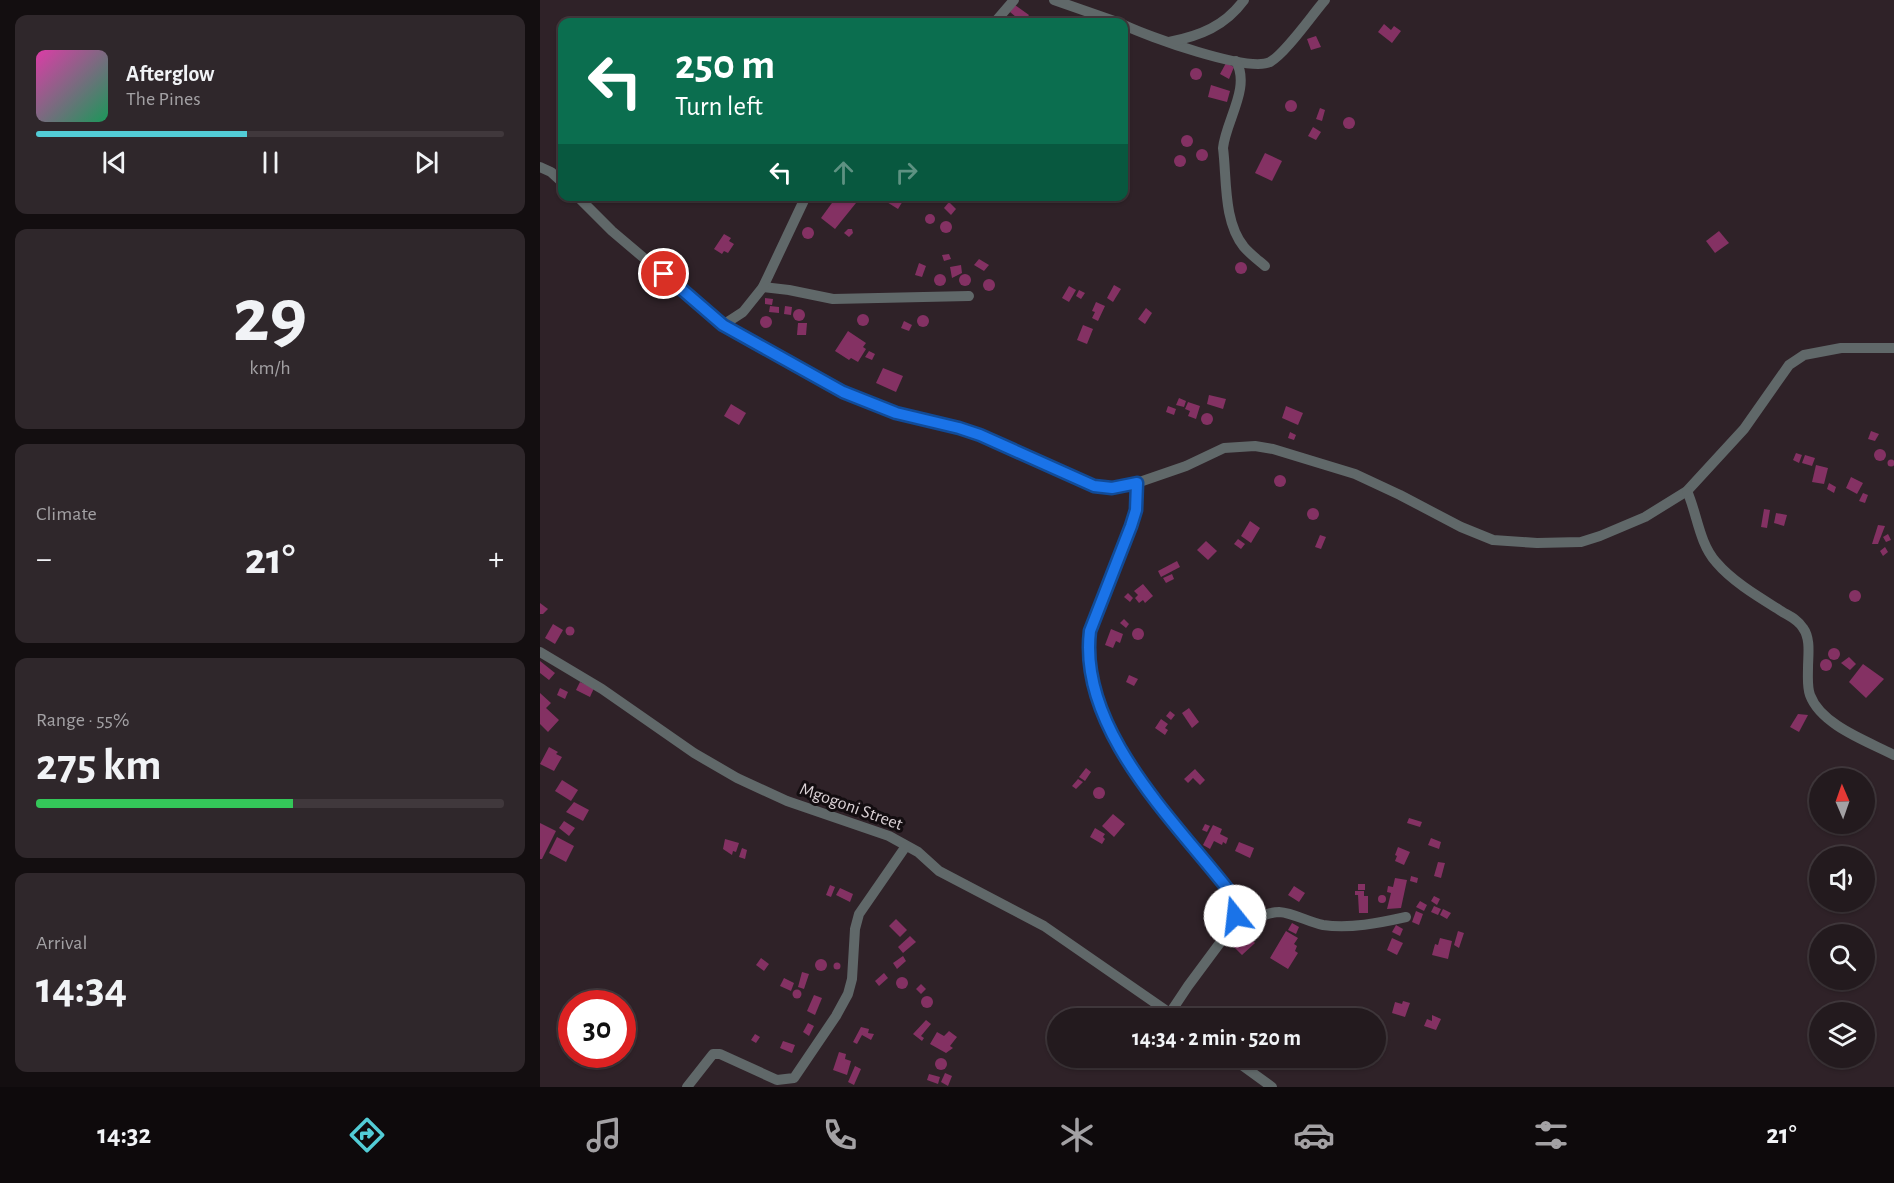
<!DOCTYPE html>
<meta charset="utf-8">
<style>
:root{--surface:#231a1e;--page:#2f272b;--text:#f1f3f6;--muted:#a3a1a4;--line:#40383c;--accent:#52ccd6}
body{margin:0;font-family:"Alegreya Sans",sans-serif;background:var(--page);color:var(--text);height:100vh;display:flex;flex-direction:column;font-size:22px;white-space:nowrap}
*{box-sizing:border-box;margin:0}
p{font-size:20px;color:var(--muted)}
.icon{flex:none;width:33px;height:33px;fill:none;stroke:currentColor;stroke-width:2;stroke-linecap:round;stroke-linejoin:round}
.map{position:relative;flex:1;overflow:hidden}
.details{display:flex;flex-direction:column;gap:15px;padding:15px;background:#130e10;width:540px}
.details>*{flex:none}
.top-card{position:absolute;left:18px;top:18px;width:570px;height:183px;border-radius:12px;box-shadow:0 2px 4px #0004,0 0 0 2px var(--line);background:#0b6e4f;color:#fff;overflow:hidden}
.needle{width:39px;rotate:358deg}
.controls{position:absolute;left:1269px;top:768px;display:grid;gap:12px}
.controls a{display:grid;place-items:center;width:66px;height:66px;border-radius:50%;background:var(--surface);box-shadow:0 2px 4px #0004,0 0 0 2px var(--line);font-size:30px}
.speed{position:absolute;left:18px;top:990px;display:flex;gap:12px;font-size:30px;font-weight:700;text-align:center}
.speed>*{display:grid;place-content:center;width:78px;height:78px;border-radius:50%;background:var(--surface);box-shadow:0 2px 4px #0004,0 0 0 2px var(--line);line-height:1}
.speed .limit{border:9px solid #d22;background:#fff;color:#111}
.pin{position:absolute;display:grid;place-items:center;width:51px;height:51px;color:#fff;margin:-26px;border:3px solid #fff;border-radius:50%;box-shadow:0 2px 6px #0007}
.me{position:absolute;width:66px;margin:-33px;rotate:344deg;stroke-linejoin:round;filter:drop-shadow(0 0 4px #0008)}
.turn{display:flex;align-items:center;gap:21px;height:126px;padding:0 18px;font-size:27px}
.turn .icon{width:78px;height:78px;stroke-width:2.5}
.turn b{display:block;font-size:42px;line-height:51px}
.lanes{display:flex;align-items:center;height:57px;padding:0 18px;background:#0003;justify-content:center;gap:30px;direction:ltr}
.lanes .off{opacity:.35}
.big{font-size:45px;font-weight:600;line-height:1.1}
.details .card{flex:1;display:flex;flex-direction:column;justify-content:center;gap:9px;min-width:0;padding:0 21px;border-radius:12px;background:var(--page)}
.details .dial{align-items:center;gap:0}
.dial b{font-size:78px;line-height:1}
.song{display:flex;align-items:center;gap:18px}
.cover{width:72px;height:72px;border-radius:9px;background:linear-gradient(135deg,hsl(320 70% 55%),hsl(150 70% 35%))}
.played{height:6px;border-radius:3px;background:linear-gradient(90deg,var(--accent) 45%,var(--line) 45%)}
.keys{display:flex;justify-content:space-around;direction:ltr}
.heat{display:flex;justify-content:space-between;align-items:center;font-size:33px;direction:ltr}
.charge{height:9px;border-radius:4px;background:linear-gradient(90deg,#34c759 55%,var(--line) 0)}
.trip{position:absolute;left:507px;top:1008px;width:339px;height:60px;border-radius:30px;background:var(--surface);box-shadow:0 2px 4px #0004,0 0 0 2px var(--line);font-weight:600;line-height:60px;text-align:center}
.menu{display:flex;height:96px;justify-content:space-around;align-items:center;background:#0e0a0c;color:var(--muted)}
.menu .icon{width:42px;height:42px}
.menu .active{color:var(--accent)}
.menu b{font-size:27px;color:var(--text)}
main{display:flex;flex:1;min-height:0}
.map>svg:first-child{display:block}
</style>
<main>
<section class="details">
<div class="card">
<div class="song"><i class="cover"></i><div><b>Afterglow</b><p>The Pines</p></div></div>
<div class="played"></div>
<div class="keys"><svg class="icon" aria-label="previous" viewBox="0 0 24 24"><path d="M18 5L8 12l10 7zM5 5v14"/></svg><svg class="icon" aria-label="pause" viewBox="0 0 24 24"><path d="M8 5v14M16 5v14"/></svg><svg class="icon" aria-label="next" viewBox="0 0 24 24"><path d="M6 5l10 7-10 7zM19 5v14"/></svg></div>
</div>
<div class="card dial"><b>29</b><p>km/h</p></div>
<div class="card"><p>Climate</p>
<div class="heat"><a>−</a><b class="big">21°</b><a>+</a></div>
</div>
<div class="card"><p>Range · 55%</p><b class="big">275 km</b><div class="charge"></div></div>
<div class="card"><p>Arrival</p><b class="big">14:34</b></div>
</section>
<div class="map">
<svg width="1354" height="1087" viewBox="0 0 1354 1087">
<rect width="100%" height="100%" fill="#2f2228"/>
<g fill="#843163">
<polygon points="475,5 489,15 484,22 473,22 476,17 470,12"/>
<polygon points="844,24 851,30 854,26 861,31 852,43 838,32"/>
<polygon points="776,36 781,47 771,50 767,39"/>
<polygon points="686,63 694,67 689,79 680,74"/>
<circle cx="656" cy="74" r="6"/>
<polygon points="671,85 690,91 687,102 668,97"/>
<circle cx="751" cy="106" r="6"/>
<polygon points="780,108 785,110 782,121 776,119"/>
<circle cx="809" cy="123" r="6"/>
<polygon points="773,127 781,132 776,140 768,136"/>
<circle cx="647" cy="141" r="6"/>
<circle cx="662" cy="155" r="6"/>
<polygon points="725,153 742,161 732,181 715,173"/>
<circle cx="640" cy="161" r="6"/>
<polygon points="297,196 307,196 316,203 295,229 281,218"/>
<polygon points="343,196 366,196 358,209 342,199"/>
<polygon points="409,202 416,209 411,215 404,208"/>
<circle cx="390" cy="219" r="5"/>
<circle cx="406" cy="227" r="6"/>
<circle cx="268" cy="233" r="6"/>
<polygon points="308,229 312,229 313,233 309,237 304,233"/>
<polygon points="1179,231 1189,243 1175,253 1166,241"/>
<polygon points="184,234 191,238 189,241 194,244 188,253 184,251 182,254 174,249"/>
<polygon points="409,254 411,259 404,261 402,255"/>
<polygon points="439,259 449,265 444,271 434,265"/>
<circle cx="701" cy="268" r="6"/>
<polygon points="379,263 386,266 382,277 375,275"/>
<polygon points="421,265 422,273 412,278 410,267"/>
<circle cx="400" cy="280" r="6"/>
<circle cx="425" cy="280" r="6"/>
<circle cx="449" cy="285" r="6"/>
<polygon points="574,285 581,289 573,302 567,298"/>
<polygon points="529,286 536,290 529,302 522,298"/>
<polygon points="539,290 545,293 541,299 536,296"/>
<polygon points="225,298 233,299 232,305 225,304"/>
<polygon points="556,302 565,306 558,321 552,318 555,312 552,311"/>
<polygon points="230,306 239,307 239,313 229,312"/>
<polygon points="245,306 252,307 251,315 244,314"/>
<polygon points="606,308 612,313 605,324 598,319"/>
<circle cx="259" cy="315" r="6"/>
<circle cx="323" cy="320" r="6"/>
<circle cx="383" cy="321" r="6"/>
<circle cx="226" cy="322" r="6"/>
<polygon points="364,321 372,325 369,331 361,328"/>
<polygon points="258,323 267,323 266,335 257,335"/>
<polygon points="543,325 553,329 547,344 537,340"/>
<polygon points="308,331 326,343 323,347 326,349 318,362 311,358 309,360 295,351"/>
<polygon points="329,351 335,354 332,360 325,357"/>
<polygon points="343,368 363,376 356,392 336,383"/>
<polygon points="669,395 686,399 683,409 667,404"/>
<polygon points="639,398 646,401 644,407 636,405"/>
<polygon points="648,402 660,406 656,419 648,416 650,411 645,409"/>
<polygon points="191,404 206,413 199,425 184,416"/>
<polygon points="628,406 636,409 634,415 626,412"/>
<polygon points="746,406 763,413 758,425 742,418"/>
<circle cx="667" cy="419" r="6"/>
<polygon points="1331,431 1339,434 1335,441 1328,439"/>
<polygon points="750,432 756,435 754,440 748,438"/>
<circle cx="1340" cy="455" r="6"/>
<polygon points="1256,453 1262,455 1259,463 1253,460"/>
<polygon points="1265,455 1275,458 1272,466 1262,463"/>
<circle cx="1351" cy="463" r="3.5"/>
<polygon points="1276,465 1288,468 1284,484 1272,482"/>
<circle cx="740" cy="481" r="6"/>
<polygon points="1311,477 1323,483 1317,494 1306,488"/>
<polygon points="1289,483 1296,487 1294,493 1287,489"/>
<polygon points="1323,493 1328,495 1325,503 1319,501"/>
<circle cx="773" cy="514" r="6"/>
<polygon points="1224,509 1230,510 1227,528 1221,527"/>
<polygon points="1236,513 1247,515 1244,526 1234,523"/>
<polygon points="710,521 720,528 711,543 701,536"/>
<polygon points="1338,525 1345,526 1338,544 1332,544"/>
<polygon points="1348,534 1351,540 1346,542 1343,537"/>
<polygon points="780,535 786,537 781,549 775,547"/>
<polygon points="698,539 705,544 701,549 694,544"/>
<polygon points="666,541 677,551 668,560 657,550"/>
<polygon points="1345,547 1348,552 1343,556 1340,551"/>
<polygon points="637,561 640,567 621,577 618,571"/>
<polygon points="632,574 634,579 626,583 623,578"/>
<polygon points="603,584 613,596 605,603 603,600 599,603 595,598 598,595 594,591"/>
<circle cx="1315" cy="596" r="6"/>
<polygon points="588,593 593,598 590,602 584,597"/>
<polygon points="0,603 8,609 3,614 0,614"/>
<polygon points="584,619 589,624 586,628 580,623"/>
<polygon points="13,624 23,630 15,644 5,638"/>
<circle cx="30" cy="631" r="4.5"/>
<circle cx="598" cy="634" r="6"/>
<polygon points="571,629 583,634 580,643 576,641 573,648 565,645"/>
<circle cx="1294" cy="654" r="6"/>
<polygon points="1309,657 1316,664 1310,670 1301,663"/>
<circle cx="1286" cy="665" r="6"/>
<polygon points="0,661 15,673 9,680 0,673"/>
<polygon points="1323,664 1344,679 1326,698 1309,682"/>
<polygon points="589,675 598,679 594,686 586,682"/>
<polygon points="40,682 54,688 50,697 36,690"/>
<polygon points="20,688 28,692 25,699 17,695"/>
<polygon points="0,693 11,703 6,708 19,720 8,732 0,724"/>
<polygon points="649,708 659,722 652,728 642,713"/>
<polygon points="630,711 635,715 631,720 626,716"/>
<polygon points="1258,714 1268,715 1259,732 1250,727"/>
<polygon points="621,719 628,724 625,728 628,730 625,735 615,728"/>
<polygon points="9,747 18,752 16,754 22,757 14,771 0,764"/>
<polygon points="546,768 551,772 545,781 539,777"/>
<polygon points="655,769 665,780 660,785 653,778 648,783 644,779"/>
<polygon points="538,779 543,782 536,789 532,786"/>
<polygon points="22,780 38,790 31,801 15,791"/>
<circle cx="559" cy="793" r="6"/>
<polygon points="34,802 49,810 43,821 26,812"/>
<polygon points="573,814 585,824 574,837 562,826"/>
<polygon points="869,818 882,822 880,827 867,823"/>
<polygon points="24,821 35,828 29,836 19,828"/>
<polygon points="0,823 16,831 2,859 0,859"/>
<polygon points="665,824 670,826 667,832 662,830"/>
<polygon points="673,825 682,829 680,834 688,838 686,844 683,842 682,845 674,841 670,849 663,845"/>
<polygon points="555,828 565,834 563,837 565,839 562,844 550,837"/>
<polygon points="17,837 34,846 26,862 9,853"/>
<polygon points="891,838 901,842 899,849 888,845"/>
<polygon points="185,839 199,843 196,852 193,851 192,855 183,849"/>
<polygon points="699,842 714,848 710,858 695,851"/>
<polygon points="858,847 870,852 864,865 855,861 857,856 855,855"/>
<polygon points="202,848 207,850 205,859 199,857"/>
<polygon points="898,862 905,863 901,878 894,876"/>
<polygon points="871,876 878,878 877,883 870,881"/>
<polygon points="855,878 867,880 861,908 847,909 851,893 847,892 848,886 853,887"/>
<rect x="818" y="884" width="7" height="6"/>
<polygon points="290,885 295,887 291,897 286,895"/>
<polygon points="754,886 765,893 759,902 748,895"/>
<polygon points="300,888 313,894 310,902 296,895"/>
<polygon points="815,891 824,891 824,896 828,896 828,913 819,913 818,895 815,895"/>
<circle cx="842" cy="899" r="4"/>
<polygon points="894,896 900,899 897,905 891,901"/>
<polygon points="880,901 887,905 884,911 876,907"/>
<polygon points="894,906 901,909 898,915 891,912"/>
<polygon points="903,909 911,913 907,919 900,915"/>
<polygon points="876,911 883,914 879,925 872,922"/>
<polygon points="356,919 367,930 360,937 349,926"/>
<polygon points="752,923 759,927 756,934 748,930"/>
<polygon points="856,925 863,929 860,936 852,932"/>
<polygon points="746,931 758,938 754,944 757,946 755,951 758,953 748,969 730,958"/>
<polygon points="918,931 924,933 919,948 914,945"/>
<polygon points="707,935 715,943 702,955 691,944 697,938 700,942"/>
<polygon points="370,936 376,942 363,953 358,947"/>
<polygon points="852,938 863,943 857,955 847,950"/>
<polygon points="900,938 912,941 908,959 892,955 895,944 898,945"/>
<polygon points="363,956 366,961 357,969 353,963"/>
<polygon points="221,958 229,964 224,971 216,965"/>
<circle cx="281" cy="965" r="6"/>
<circle cx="297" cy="966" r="3.5"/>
<polygon points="262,972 269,974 264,989 258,987"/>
<polygon points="344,973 348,978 339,986 335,981"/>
<circle cx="362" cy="983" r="6"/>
<polygon points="244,978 254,983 251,991 240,986"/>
<polygon points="381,984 386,989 381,994 376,989"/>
<circle cx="257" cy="994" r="4.5"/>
<polygon points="274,995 282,998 275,1015 267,1011"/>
<circle cx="387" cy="1002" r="6"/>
<polygon points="863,1001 870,1003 865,1017 852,1013 855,1002 862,1004"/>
<polygon points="550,1011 561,1018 545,1018"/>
<polygon points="892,1015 901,1019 896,1030 884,1026 887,1019 892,1021"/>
<polygon points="386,1020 391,1024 381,1036 384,1038 382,1041 373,1034"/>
<polygon points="268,1023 274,1026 269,1036 263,1032"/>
<polygon points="321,1027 329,1029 328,1033 334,1034 331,1040 322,1035 317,1044 313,1042"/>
<polygon points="409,1031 417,1037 410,1046 413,1048 406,1053 390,1044 397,1032 404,1036"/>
<polygon points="215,1034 220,1037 216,1043 211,1040"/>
<polygon points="243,1041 255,1045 252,1053 240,1048"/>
<polygon points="299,1052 306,1054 305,1059 311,1061 307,1075 293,1070"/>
<circle cx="401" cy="1064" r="6"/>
<polygon points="315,1066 321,1069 314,1085 308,1082"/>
<polygon points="405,1073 412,1076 408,1086 401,1082"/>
<polygon points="389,1074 400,1077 398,1084 387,1080"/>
</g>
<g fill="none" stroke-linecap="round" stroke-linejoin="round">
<g stroke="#606869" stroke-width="10">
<polyline points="514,0 577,22"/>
<polyline points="455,22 474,0"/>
<path d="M 584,25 C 607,36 708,73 730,62 C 745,54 772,15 785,0"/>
<path d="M 629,42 C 660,36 685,26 704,0"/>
<path d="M 696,61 C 711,88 686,120 683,148 C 687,179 683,221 704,247 C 710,254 718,260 725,266"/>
<polyline points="0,167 11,172 22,182"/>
<polyline points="37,196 72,231 183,325 206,340 303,392 356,413 419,428 440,435 554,486 572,488 588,486 646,466 684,448 715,446 733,449 815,474 860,495 921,527 953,540 997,543 1041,542 1060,536 1105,517 1147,491 1204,429 1249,365 1264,355 1301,348 1354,348"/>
<polyline points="223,287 249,290 293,299 429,296"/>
<polyline points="183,325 203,312 223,287 266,196"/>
<path d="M 597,483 L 596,510 L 591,526 L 550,631 C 538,730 635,821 690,892 L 696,904 L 695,916 L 691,928 L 648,986 L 630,1013"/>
<path d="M 1147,491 C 1157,513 1159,543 1176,562 C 1192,581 1217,596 1238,609 C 1246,615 1257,618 1263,628 C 1271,639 1268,655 1268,668 C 1268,677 1267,687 1270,695 C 1281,725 1327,741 1354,755"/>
<polyline points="0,652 62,689 154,753 197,778 247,801 349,836 378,852 399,871 504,926 637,1018"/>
<path d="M 691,928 C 708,925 723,912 739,912 C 754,913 768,922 783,925 C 810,929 839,923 866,917"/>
<polyline points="692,1058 732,1087"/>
<polyline points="147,1087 173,1054 180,1054 237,1080 254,1078 296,1016 308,994 312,979 315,929 319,914 366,846"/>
</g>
</g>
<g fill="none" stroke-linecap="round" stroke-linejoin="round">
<g stroke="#114b97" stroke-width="15">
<path id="route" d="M 124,274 L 183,325 L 303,392 L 356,413 L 419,428 L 440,435 L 554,486 L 572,488 L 597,483 L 596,510 L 591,526 L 550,631 C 538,730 635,821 690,892 L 696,904 L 695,916"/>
</g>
<use href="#route" stroke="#1a73e8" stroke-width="10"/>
</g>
<g text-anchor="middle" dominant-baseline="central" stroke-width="6" stroke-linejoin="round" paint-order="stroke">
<g font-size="18" fill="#dad1d5" stroke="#130d10">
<text transform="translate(311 807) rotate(20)">Mgogoni Street</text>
</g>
</g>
</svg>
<div class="controls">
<a><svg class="needle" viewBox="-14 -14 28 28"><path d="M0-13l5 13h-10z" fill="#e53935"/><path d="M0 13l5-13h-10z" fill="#a3a1a4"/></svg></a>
<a><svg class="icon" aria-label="sound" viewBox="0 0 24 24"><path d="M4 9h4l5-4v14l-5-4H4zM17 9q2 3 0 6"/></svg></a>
<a><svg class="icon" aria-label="search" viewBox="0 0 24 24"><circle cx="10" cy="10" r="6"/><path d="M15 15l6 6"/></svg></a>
<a><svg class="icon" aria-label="layers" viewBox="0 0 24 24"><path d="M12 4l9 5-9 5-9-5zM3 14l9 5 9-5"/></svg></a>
</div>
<div class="speed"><div class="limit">30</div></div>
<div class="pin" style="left:124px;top:274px;background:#d93025"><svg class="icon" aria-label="arrive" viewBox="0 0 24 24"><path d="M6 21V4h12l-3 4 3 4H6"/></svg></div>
<svg class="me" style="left:695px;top:916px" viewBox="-20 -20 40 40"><circle r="19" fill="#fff"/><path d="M0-13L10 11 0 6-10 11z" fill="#1a73e8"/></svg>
<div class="trip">14:34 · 2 min · 520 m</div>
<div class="top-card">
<div class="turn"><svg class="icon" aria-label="left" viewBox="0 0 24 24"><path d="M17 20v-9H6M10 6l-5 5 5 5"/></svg><div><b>250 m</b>Turn left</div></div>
<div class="lanes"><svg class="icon" aria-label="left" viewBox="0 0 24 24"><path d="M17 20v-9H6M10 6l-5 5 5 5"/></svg><svg class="icon off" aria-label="ahead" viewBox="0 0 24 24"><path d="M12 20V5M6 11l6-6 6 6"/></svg><svg class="icon off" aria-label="right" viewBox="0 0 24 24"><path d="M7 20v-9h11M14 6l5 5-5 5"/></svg></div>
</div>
</div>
</main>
<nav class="menu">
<b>14:32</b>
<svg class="icon active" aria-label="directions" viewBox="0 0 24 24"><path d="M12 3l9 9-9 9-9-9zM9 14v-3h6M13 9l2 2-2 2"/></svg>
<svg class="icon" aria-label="music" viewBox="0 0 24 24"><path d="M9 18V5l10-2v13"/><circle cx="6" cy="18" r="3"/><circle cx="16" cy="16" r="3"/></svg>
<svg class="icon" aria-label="phone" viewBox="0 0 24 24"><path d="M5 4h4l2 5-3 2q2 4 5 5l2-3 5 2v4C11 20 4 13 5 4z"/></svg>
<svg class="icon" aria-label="climate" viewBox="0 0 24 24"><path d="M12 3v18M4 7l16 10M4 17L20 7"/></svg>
<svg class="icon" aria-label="car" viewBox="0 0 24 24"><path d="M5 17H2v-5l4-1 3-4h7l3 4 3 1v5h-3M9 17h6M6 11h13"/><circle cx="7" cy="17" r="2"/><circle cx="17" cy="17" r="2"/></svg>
<svg class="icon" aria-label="filters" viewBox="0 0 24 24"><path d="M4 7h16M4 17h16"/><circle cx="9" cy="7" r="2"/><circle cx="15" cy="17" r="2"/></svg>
<b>21°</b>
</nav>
